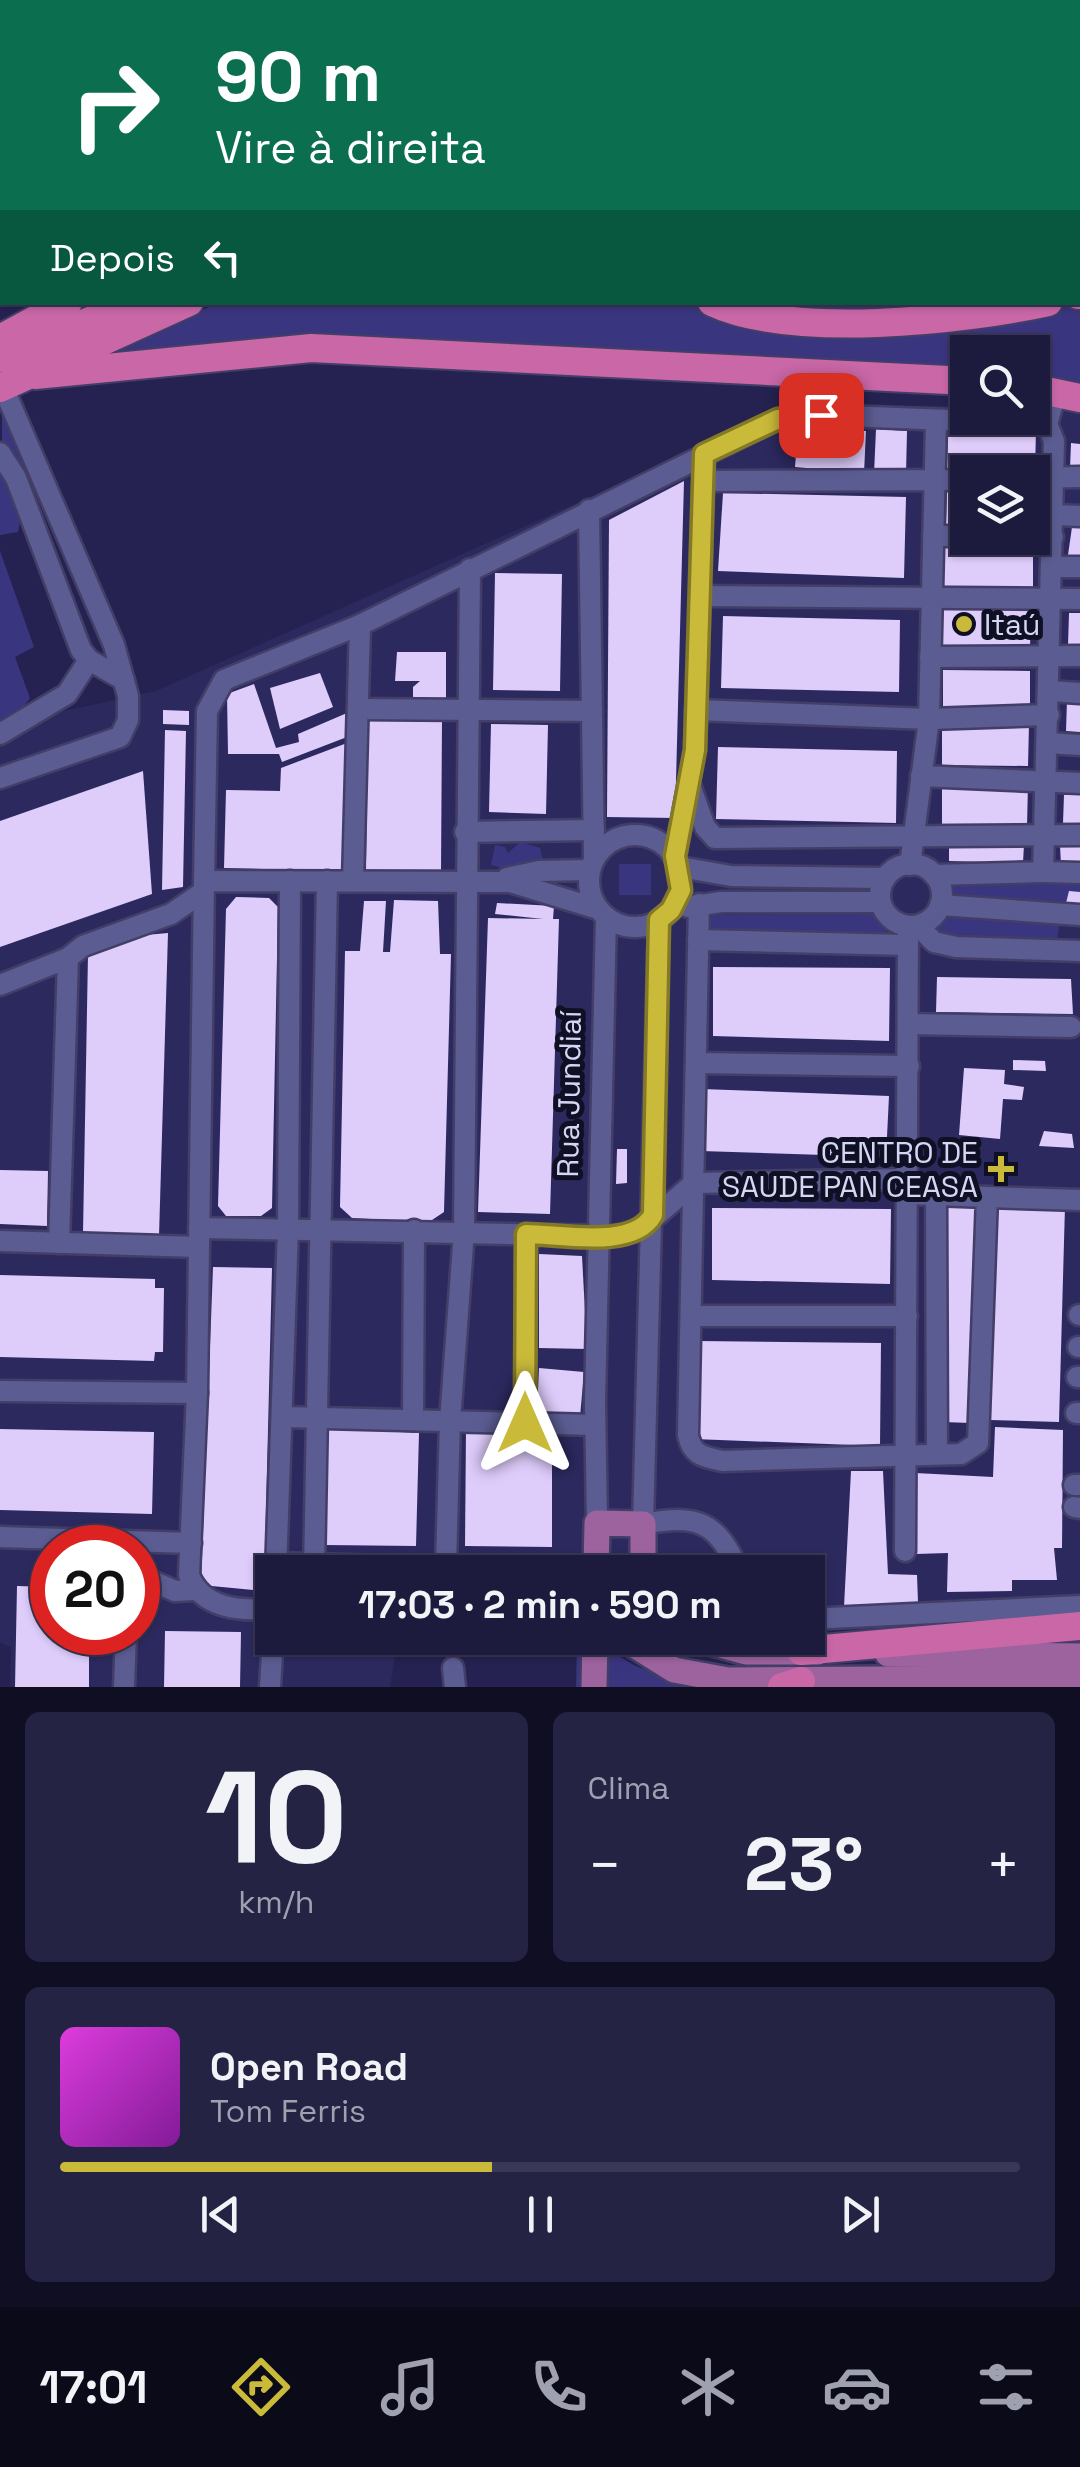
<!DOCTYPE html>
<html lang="pt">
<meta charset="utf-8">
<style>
:root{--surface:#1c1a3d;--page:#252344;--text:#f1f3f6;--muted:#a0a1b0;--line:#3a3857;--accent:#caba3a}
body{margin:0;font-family:"Space Grotesk",sans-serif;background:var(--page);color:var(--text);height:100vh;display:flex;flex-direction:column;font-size:38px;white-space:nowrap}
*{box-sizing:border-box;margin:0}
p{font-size:32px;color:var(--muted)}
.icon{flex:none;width:55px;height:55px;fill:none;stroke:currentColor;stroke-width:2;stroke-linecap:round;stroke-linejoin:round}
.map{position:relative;height:1687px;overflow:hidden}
.drawer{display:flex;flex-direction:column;gap:25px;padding:25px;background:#0f0e22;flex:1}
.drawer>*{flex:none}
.hud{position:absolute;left:0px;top:0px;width:1080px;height:305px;box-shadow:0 2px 8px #0004,0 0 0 2px var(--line);background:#0b6e4f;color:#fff;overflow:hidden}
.tools{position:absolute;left:950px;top:335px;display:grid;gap:20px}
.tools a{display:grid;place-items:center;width:100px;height:100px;border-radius:0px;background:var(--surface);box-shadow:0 2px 8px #0004,0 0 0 2px var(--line);font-size:50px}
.speed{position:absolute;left:30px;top:1525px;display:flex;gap:20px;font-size:50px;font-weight:700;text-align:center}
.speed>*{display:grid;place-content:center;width:130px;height:130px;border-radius:50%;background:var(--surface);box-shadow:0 2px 8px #0004,0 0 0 2px var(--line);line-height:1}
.speed .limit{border:15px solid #d22;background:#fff;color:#111}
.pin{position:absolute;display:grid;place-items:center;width:85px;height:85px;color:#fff;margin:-42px;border-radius:20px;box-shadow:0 5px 15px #0006}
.me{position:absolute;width:110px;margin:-55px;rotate:0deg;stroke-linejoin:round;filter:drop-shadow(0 0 8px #0008)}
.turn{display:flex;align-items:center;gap:35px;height:210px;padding:0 50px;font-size:45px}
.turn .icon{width:130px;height:130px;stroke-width:2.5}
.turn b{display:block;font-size:70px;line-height:85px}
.then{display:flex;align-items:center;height:95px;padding:0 50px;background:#0003;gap:20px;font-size:38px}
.big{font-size:75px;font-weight:800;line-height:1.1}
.drawer .tile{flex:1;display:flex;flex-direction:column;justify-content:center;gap:15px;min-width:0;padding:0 35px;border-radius:15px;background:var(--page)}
.drawer .dial{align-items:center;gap:0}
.dial b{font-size:130px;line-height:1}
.song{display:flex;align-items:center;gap:30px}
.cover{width:120px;height:120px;border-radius:15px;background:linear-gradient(135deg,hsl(300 70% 55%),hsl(290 70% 35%))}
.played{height:10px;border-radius:5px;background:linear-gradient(90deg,var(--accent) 45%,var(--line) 45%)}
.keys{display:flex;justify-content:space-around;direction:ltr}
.heat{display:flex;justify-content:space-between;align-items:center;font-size:55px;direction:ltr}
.drawer .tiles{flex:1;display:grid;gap:25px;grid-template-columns:1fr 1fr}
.tile:last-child{grid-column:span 2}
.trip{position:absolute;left:255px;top:1555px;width:570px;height:100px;border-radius:0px;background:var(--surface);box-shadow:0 2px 8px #0004,0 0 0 2px var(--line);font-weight:800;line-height:100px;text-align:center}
.tab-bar{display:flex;height:160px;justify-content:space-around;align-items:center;background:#0b0a18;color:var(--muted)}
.tab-bar .icon{width:70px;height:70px}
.tab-bar .selected{color:var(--accent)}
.tab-bar b{font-size:45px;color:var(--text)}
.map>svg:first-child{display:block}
</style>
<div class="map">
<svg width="1080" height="1687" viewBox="0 0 1080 1687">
<rect width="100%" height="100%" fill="#252251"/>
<path fill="#2c295f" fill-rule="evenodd" d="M 796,405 L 967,406 L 968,418 L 1032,418 L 1033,407 L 1065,407 L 1080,413 L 1080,1612 L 808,1628 L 808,1572 L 272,1572 L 272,1638 L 398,1638 L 390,1687 L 10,1687 L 11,1647 L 0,1642 L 0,725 L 156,691 ZM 968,472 L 1032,472 L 1032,538 L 968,538 ZM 52,1548 L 138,1548 L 138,1632 L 52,1632 Z"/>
<g fill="#3a357f">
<polygon points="798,0 1080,0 1080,391 1033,380 1032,352 968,352 967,375 517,352 64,372 218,303 1078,302 1078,2 793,2"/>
<polygon points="0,36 2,302 6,303 0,305"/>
<polygon points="2,416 8,420 60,541 21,465 2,441"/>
<polygon points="0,469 21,515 18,532 0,535"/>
<polygon points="0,551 34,647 15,657 30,698 18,714 0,721"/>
<path d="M 520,842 L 540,848 L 543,860 C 526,874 511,870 491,865 L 495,845 L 505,847 L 508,853 Z"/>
<rect x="619" y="864" width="32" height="31"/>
<polygon points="997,882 1080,884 1080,913 943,905 952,887"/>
<polygon points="947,909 1060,917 1056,950 956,947 930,932 934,919"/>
<polygon points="876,914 887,933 875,944 704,937 707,915"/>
<path d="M 577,1638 C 603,1638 610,1652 632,1664 C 660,1678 689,1679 719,1681 L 690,1687 L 576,1687 Z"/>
</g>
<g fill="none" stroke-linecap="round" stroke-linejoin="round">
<g stroke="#5b9ab6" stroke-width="4">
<polyline points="410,0 411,2"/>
<polyline points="318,2 319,0"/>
</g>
</g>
<g fill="#deccfb">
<polygon points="948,428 1036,430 1035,471 947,469"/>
<polygon points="826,429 866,431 864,473 795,467 797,442 825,442"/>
<polygon points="876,429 907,431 906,474 874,474"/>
<polygon points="1071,443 1080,444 1080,469 1070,469"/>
<polygon points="684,481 675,818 607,817 609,520"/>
<polygon points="947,488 968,489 968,527 946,527"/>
<polygon points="723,493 906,497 904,578 718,571"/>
<polygon points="1072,527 1080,528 1080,556 1068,555"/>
<polygon points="943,548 1033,548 1033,588 942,588"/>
<polygon points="495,573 562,574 560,691 493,690"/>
<polygon points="943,605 1031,607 1030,648 942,645"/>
<polygon points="1069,613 1080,613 1080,646 1068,646"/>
<polygon points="723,616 900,620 899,692 721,688"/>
<polygon points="397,652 446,652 446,703 413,706 413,687 420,681 395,681"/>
<polygon points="943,670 1030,671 1030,708 943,707"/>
<polygon points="320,673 333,707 280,729 270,688"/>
<polygon points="254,684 276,748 299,742 298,734 347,713 347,737 282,762 279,754 228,754 227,694"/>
<polygon points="1067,700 1080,701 1080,732 1066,731"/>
<polygon points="163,710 189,711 189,725 163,724"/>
<polygon points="368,719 442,720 441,871 366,871"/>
<polygon points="942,723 1029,724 1028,766 942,765"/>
<polygon points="491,724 548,725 546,814 489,812"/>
<polygon points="165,730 186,731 183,887 162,890"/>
<polygon points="347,743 344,871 224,868 226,790 280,791 281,768"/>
<polygon points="718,747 897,751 896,823 716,819"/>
<polygon points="143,771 152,894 0,947 0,821"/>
<polygon points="942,783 1028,784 1027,826 942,825"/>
<polygon points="1064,795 1080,795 1080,823 1063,823"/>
<polygon points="949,842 1024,844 1023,863 949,861"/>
<polygon points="1060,845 1080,845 1080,866 1061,865"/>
<polygon points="1069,891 1080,892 1080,907 1065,907"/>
<polygon points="236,897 269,898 278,907 272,1208 261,1216 226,1216 218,1206 226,909"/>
<polygon points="394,900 438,901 440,954 451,954 444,1212 429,1222 352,1218 340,1207 345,951 360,951 364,901 386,901 383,952 390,952"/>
<polygon points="497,903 554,906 553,919 559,919 550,1214 478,1212 488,918 543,919 495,914"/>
<polygon points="168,933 159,1236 83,1233 88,954 134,936"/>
<polygon points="713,967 890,968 889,1041 713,1036"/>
<polygon points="937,977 1071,979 1073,1014 936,1012"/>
<polygon points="1013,1060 1045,1061 1046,1071 1013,1070"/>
<polygon points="964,1068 1005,1070 1004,1084 1024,1087 1022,1100 1003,1099 1000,1139 959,1135"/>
<polygon points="702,1089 889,1096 886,1157 701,1151"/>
<polygon points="1044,1131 1072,1134 1074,1148 1039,1146"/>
<polygon points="617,1149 627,1149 627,1183 616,1184"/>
<polygon points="0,1170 48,1171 47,1226 0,1224"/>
<polygon points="997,1204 1065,1206 1059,1422 990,1420"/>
<polygon points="977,1207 971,1423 943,1422 946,1208"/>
<polygon points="712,1208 891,1209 890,1284 712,1280"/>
<polygon points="539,1254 582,1256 587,1349 539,1348"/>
<polygon points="213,1267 272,1268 264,1591 201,1585"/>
<polygon points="0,1275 155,1279 155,1288 164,1288 163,1352 155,1352 154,1361 0,1357"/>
<polygon points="698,1341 881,1343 880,1446 694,1439"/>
<polygon points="539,1368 584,1372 580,1417 537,1411"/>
<polygon points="995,1427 1063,1430 1062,1548 1054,1548 1057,1580 1012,1580 1012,1591 947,1592 948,1553 916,1554 915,1473 993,1477"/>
<polygon points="328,1428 419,1433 416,1546 325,1545"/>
<polygon points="0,1429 154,1432 152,1514 0,1510"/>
<polygon points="466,1429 552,1429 552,1547 465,1546"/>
<polygon points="851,1471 883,1471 888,1574 917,1575 918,1602 844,1607"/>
<polygon points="17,1586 52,1587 52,1632 89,1632 89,1687 15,1687"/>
<polygon points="165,1631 241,1632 240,1687 164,1687"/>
</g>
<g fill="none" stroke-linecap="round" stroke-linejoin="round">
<g stroke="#433e67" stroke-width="25">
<g id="minor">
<polyline points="621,0 622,2"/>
<polyline points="0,453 16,478 81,650 89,660 124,680"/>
<polyline points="1032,478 1080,477"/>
<polyline points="704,481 968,480"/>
<polyline points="589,510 594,857"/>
<polyline points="1054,515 1080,516"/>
<polyline points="933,536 968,536"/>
<polyline points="1032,537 1053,537"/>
<polyline points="1053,567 1080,567"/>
<polyline points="702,596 1080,599"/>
<polyline points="930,657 1080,656"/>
<polyline points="1050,691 1080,693"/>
<polyline points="359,709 592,711"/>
<polyline points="696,710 929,719 1049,715"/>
<polyline points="0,734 67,694 89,660"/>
<polyline points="1048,743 1080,745"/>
<polyline points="921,776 1080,783"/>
<polyline points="0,778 120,737 128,720 128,696 114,645 3,387"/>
<polyline points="690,785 705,827 715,838 1080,835"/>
<polyline points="465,832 594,830"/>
<circle cx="635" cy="881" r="46"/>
<polyline points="675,857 695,750 704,454"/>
<circle cx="911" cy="895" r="31"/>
<polyline points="910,865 929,719 936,421"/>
<polyline points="680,867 731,876 885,878"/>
<polyline points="1043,872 1080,873"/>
<polyline points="934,875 1043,872 1054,441 1047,424 1052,407"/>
<polyline points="507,878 539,871 589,870"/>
<polyline points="204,881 207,711 224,680 360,625 778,419 821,415 1047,424"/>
<polyline points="353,881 360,625"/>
<path d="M 699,904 L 688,1435 C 692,1456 704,1457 723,1461 L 961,1454 L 978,1443 L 987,1197 L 908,1194"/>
<polyline points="940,905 1080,915"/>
<polyline points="688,907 721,902 880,902"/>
<path d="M 659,921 L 643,1524 C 698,1514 717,1521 739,1572"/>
<polyline points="918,926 934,942 956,947 1080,951"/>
<polyline points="698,940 908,945"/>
<polyline points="0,985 68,958"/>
<polyline points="909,1024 1071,1027"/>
<polyline points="697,1063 909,1066"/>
<polyline points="936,1195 937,1454"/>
<polyline points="987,1197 1080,1200"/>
<polyline points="199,1228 617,1236 640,1230 694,1183 908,1179"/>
<polyline points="0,1241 198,1247"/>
<polyline points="59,1243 68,958 83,946 171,914 203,892"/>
<polyline points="1079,1315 1080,1315"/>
<polyline points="692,1316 907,1316"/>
<polyline points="1078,1347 1080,1347"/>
<polyline points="1077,1377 1080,1377"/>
<polyline points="0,1391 197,1393"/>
<polyline points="1076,1413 1080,1413"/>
<polyline points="284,1417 594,1425"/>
<polyline points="413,1420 414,1230"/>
<polyline points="525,1423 526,1234"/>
<polyline points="1074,1485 1080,1485"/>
<polyline points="1074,1507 1080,1508"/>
<polyline points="597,1523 595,1401 606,917"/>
<polyline points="0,1537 191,1543"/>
<polyline points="905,1551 908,927"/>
<polyline points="277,1563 596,1572"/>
<polyline points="446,1565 450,1421 464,1231 470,569"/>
<polyline points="276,1572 288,1229 290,881"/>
<polyline points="314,1572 327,881"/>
<polyline points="138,1575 175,1591 195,1590"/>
<path d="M 272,1609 C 240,1611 202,1609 189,1575 L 197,1393 L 204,881 L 510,882 L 598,909"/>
<polyline points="808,1619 1080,1606"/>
<polyline points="453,1668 455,1687"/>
<polyline points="124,1687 126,1632"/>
<polyline points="270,1687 273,1638"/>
</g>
</g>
<g stroke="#433e67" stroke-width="30">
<g id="major">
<polyline points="596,1572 597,1523 643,1524 643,1572"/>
<polyline points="623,1638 674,1670 728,1680 1080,1678"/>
<polyline points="695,1638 746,1652 818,1652"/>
<polyline points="888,1654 1080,1656"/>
<polyline points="594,1687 595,1638"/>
</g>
</g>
<g stroke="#433e67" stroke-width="32">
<g id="highway">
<polyline points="437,0 438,2"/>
<polyline points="287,2 289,0"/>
<polyline points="756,2 761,0"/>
<polyline points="821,2 826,0"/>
<polyline points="1078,295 1080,295"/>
<path d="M 712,302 C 790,339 964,321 1048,302"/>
<polyline points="0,339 68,302"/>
<polyline points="0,358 136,302"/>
<polyline points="35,375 311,348 968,381"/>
<polyline points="0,388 189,302"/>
<polyline points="1032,388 1080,398"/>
<polyline points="801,1651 1080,1626"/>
<polyline points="782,1687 801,1681"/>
</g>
</g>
<use href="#minor" stroke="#5b5c91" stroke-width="20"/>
<use href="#major" stroke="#9d639e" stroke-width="25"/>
<use href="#highway" stroke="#c967a7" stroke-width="28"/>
</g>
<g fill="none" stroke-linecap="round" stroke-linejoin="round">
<g stroke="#837926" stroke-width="25">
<path id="route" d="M 525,1423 L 526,1234 C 560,1234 633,1250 653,1215 L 659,920 L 671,910 L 681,890 L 675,856 L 695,750 L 704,454 L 778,419 L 821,415"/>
</g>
<use href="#route" stroke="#caba3a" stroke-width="18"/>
</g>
<g fill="#caba3a" stroke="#101024" stroke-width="4">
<circle cx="964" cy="624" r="10"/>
<path d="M996 1154h10v10h10v10h-10v10h-10v-10h-10v-10h10z"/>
</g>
<g text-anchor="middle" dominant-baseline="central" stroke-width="10" stroke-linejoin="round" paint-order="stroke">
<g font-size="30" fill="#d4d6f4" stroke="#101024" text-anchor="start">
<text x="984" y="624">Itaú</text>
<text x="978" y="1152" text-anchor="end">CENTRO DE<tspan x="978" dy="34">SAUDE PAN CEASA</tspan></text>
</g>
<g font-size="30" fill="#d4d6f4" stroke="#101024">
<text transform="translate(569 1094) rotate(-89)">Rua Jundiaí</text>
</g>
</g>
</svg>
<div class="tools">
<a><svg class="icon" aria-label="search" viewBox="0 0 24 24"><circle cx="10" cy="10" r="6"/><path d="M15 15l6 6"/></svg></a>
<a><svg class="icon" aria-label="layers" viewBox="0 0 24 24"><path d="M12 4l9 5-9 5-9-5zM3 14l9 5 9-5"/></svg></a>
</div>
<div class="speed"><div class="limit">20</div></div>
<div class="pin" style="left:821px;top:415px;background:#d93025"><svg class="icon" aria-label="arrive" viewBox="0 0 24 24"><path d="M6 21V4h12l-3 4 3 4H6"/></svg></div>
<svg class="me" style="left:525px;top:1423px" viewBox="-20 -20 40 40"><path d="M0-17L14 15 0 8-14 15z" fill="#caba3a" stroke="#fff" stroke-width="4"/></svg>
<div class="trip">17:03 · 2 min · 590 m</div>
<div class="hud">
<div class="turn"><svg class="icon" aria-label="right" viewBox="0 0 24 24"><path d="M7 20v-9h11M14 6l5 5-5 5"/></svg><div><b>90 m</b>Vire à direita</div></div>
<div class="then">Depois<svg class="icon" aria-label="left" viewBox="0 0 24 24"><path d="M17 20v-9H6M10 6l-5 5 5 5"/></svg></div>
</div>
</div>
<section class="drawer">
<div class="tiles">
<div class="tile dial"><b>10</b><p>km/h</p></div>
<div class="tile"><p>Clima</p>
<div class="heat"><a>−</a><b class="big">23°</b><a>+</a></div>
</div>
<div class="tile">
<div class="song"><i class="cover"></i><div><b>Open Road</b><p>Tom Ferris</p></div></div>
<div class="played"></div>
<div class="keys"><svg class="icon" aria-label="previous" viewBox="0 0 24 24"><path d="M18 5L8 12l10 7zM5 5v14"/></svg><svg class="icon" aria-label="pause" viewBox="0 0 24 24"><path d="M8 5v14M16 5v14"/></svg><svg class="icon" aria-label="next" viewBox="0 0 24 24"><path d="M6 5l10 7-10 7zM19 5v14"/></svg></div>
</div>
</div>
</section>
<nav class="tab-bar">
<b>17:01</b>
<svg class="icon selected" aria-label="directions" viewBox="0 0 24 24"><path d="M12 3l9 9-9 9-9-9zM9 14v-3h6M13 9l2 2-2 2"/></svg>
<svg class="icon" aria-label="music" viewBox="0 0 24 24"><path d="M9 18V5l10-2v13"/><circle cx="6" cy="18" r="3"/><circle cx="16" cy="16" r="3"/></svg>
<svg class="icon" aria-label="phone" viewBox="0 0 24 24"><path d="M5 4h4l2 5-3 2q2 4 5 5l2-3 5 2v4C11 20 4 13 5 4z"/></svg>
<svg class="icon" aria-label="climate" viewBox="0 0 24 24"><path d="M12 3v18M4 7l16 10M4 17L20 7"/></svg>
<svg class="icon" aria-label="car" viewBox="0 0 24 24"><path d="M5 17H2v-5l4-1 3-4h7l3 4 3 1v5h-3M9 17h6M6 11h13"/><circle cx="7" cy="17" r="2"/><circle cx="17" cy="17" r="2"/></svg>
<svg class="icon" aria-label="filters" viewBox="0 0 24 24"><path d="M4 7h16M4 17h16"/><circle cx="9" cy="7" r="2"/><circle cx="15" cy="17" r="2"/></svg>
</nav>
